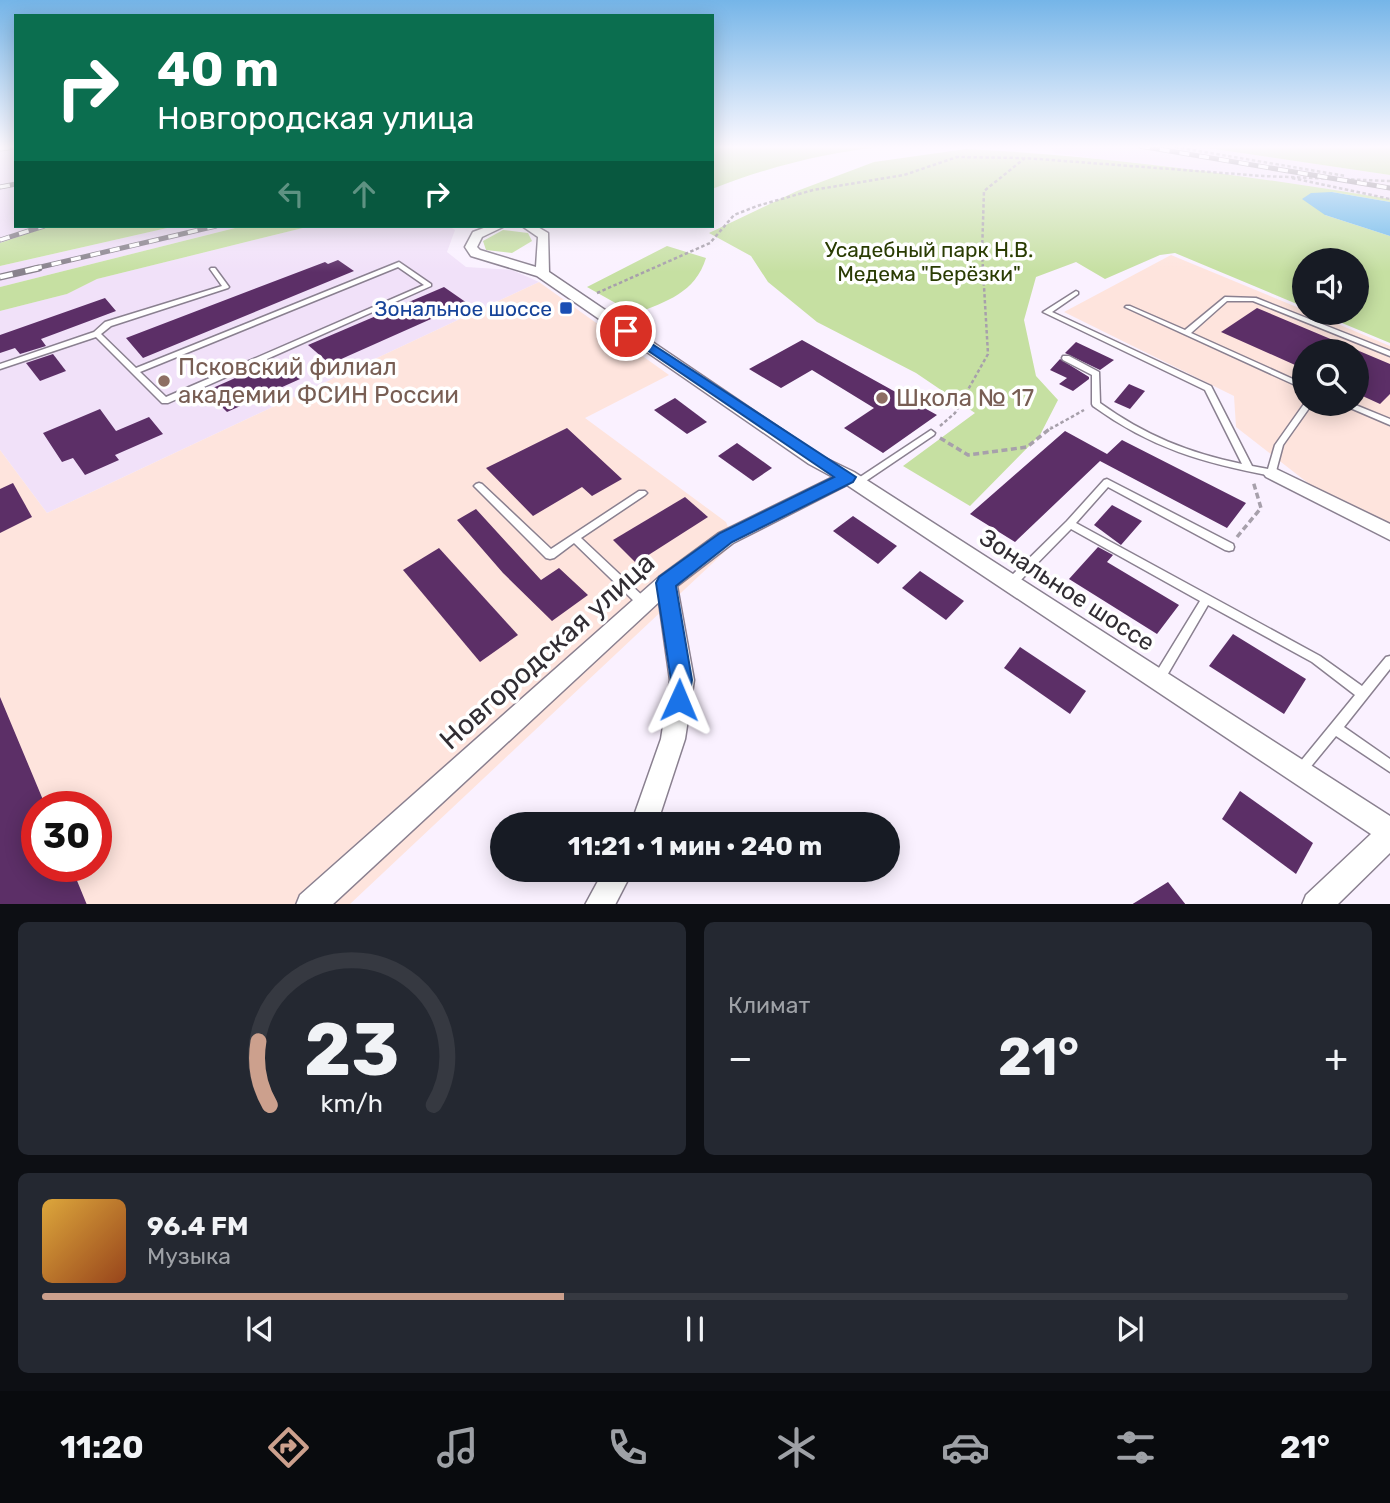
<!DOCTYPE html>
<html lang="ru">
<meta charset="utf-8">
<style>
:root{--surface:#171b24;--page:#242831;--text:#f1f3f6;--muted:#9ea1a6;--line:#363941;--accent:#cca08d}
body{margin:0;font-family:Rubik,sans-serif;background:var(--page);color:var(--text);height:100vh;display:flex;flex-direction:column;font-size:26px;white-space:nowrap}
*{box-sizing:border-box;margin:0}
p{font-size:23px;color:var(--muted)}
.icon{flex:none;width:38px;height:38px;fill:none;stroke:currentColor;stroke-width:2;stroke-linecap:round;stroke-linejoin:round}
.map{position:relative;height:904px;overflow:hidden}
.sheet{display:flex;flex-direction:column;gap:18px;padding:18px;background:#0d0f14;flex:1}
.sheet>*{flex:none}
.banner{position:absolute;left:14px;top:14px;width:700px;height:214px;border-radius:0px;box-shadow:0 4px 18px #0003;background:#0b6e4f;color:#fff;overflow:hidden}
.controls{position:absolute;left:1292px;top:248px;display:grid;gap:14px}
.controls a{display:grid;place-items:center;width:77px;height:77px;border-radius:50%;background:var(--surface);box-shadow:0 4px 18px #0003;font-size:35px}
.speed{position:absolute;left:21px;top:791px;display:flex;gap:14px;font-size:35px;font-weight:700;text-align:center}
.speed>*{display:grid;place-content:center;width:91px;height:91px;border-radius:50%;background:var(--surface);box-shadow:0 4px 18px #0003;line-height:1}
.speed .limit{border:10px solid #d22;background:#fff;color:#111}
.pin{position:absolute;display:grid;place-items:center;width:60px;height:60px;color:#fff;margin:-30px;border:4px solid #fff;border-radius:50%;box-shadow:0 2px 7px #0007}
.me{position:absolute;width:77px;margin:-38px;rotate:1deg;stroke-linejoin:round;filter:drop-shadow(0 0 5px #0008)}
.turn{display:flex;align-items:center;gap:24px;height:147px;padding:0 28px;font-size:32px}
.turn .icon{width:91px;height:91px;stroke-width:2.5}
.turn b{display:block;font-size:49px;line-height:60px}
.lanes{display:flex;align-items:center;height:66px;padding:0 28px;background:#0003;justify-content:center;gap:35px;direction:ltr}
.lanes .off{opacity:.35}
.big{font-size:52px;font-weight:700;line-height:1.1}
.sheet .widget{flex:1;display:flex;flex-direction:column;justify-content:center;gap:10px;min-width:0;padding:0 24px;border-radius:10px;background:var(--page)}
.sheet .dial{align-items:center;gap:0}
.dial svg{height:182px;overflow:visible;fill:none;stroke:var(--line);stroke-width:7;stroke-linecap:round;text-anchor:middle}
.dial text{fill:var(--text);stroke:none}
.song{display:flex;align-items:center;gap:21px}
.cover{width:84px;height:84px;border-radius:10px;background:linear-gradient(135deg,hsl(40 70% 55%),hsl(20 70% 35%))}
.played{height:7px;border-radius:4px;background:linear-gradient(90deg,var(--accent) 40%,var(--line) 40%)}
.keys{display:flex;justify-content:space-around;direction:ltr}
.heat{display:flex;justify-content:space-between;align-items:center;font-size:38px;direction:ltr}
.sheet .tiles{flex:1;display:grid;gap:18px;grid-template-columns:1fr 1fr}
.widget:last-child{grid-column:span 2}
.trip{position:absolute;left:490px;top:812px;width:410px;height:70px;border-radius:35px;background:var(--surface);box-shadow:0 4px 18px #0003;font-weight:700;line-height:70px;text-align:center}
.menu{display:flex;height:112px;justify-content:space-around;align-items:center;background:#090b0e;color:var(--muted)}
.menu .icon{width:49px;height:49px}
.menu .current{color:var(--accent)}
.menu b{font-size:32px;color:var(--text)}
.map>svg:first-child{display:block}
</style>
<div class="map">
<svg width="1390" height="905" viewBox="0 0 1390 905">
<rect width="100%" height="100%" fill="#faf1ff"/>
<g fill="#f1e1f9">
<polygon points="0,146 16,146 16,226 50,226 0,243"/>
<polygon points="1048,146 1194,146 1390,175 1390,199 1055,153"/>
<polygon points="176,226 243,226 0,287 0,266"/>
<polygon points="311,226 449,226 455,230 447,252 466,267 512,270 539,282 47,513 0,450 0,311 67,294 97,279"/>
</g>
<g fill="#fee4dd" fill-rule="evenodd">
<path d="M 1171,255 L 1304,310 L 1304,313 L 1312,313 L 1390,346 L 1390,526 L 1317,490 L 1236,427 L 1234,396 L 1064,312 ZM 1304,352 L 1356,352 L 1356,404 L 1304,404 Z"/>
<path d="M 539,282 L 669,375 L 585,418 L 726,522 L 734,543 L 350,904 L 0,904 L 0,450 L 47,513 ZM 37,807 L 96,807 L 96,866 L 37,866 Z"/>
</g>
<g fill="#c6e0a2">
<path d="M 712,146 L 889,146 C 828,152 770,166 712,189 Z"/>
<polygon points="1194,146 1390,146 1390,175"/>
<path d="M 966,149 C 1109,156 1249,176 1390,199 L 1390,202 L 1332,192 L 1325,215 L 1390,236 L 1390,343 L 1318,313 L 1356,313 L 1356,261 L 1304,261 L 1304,307 L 1175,253 L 1160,255 L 1105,279 L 1076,262 L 1036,277 L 1024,320 L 1036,376 L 1058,400 L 1040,435 L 970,506 L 903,466 L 975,413 L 916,373 L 817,322 L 768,282 L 751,256 L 709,233 L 797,191 L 874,162 Z"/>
<polygon points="50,226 176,226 0,266 0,243"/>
<polygon points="243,226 311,226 97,279 67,294 0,311 0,287"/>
<polygon points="503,230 528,233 532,241 512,253 486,250 483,241"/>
<path d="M 667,246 L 706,258 C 695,293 667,301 635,314 L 587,287 Z"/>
</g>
<polygon fill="#69b7e9" points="1332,192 1390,202 1390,236 1325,215 1302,199 1311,193"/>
<g fill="#5c2f67">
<polygon points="338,260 354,271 143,358 126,338 325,262 328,264"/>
<polygon points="444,287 467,303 330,364 308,345"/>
<polygon points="105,298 116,311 41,339 46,346 20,354 15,348 0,353 0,335"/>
<polygon points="1257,308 1390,364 1390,394 1380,404 1356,393 1356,352 1304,352 1304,369 1221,332"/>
<polygon points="802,340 937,415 883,453 844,428 874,408 812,370 781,388 749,369"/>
<polygon points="1076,342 1114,360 1100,370 1065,353"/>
<polygon points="53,354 66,371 40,381 26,363"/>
<polygon points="278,359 300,379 227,412 206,391"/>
<polygon points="1060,359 1089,377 1089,379 1073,391 1059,384 1067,378 1050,370"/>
<polygon points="1129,384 1145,391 1130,409 1114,402"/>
<polygon points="675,398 707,422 687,434 654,410"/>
<polygon points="100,409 116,431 149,417 163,434 115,455 119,460 85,475 73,458 62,462 43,433"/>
<polygon points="567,428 622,479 592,496 582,487 533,516 486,468"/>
<polygon points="1065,431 1107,454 1122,440 1246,503 1227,528 1100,461 1015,542 970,514"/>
<polygon points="737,443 772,468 753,481 718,456"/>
<polygon points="13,483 32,517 0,533 0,489"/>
<polygon points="685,497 708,517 636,563 613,540"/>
<polygon points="1112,505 1142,521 1121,545 1094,525"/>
<polygon points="476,509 541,580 559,568 588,595 552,621 503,573 457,520"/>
<polygon points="853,516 897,546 878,564 833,531"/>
<polygon points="1098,547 1113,555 1107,562 1179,605 1157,634 1069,579"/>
<polygon points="439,548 518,635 480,662 403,570"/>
<polygon points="920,571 964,601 946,620 902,588"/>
<polygon points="1233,634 1306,679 1284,714 1209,666"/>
<polygon points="1020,647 1086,691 1070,714 1004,668"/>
<polygon points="0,697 46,807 37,807 37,866 71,866 87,905 0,905"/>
<polygon points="1240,791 1313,843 1296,874 1222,819"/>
<polygon points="1168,882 1186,905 1131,905"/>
</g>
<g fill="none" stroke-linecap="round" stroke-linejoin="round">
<g stroke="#8a8090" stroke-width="3">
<g id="lane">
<path d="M 399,262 L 431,284 L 431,286 L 168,403 L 162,403 L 96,337 L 0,369 L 0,364 L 94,332 L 105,322 L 222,286 L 210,269 L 211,268 L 215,268 L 229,287 L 228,288 L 111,326 L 101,334 L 136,368 ZM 398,267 L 424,285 L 166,397 L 140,372 Z"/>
<path d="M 1076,291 L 1078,292 L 1078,294 L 1052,312 L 1211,386 L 1252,466 L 1268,469 L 1275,445 L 1304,404 L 1312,404 L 1283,445 L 1275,475 L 1272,476 C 1203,463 1151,448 1093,406 L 1092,404 L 1092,375 L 1063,360 L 1062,358 L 1063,356 L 1069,356 L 1099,372 L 1100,403 C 1144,435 1189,453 1242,464 L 1205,390 L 1043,312 Z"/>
<polygon points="1225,297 1256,298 1390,351 1390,356 1253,301 1227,301 1191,333 1304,384 1304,389 1125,307 1126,306 1130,306 1185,330"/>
<polygon points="1341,404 1353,404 1390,419 1390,425"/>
<polygon points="931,430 935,433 934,435 860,485 854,485 852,483 854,481"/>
<polygon points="1107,479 1233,544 1234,547 1233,550 1229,551 1225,550 1108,487 1076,523 1320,656 1362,686 1386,657 1390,656 1390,669 1344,727 1390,759 1390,772 1336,736 1304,775 1300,777 1296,775 1294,771 1296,767 1355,695 1312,662 1208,605 1162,684 1158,685 1154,684 1152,680 1154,676 1200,601 1071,529 1015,586 1011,587 1007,586 1006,583 1007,580 1067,521 1104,480"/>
<polygon points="479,483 482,484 551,549 639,491 645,491 647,493 645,495 581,538 646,599 647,602 646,605 642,606 638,605 574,543 554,558 550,559 546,558 474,486 476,484"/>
</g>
</g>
<g stroke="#8a8090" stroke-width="3">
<g id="street">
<polygon points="489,226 505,226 482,237 477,247 480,250 536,267 538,237 522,226 536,226 548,233 549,272 821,456 854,472 1390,816 1390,853 1337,905 1302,905 1306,895 1371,834 847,485 733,543 677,586 694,680 685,739 657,824 631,824 661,739 670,680 659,602 332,905 296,905 300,895 659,577 719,533 833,477 809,464 537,276 471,256 465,247 473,232"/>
<polygon points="1272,467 1390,524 1390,540 1266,477 1263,473"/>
<polygon points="604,870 633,870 615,905 585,905"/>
</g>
</g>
<g stroke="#a7a0ab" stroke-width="2.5" stroke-dasharray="3.5 2.5" stroke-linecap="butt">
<polyline points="1169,146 1346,176"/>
<polyline points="1292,178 1390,199"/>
<polyline points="597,293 710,243 734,215 757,206 813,190 904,175 957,157 1023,158"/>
<polyline points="940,426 955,413 988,354 982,253 984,191 1025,158 1263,176 1390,181"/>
<polyline points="1050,429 1084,410"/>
</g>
<g stroke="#a7a0ab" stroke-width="3.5" stroke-dasharray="6 3.5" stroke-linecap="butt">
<polyline points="940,438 968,455 1027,447 1052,427"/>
<polyline points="1237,537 1261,508 1253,481"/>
</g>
<use href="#lane" fill="#fff" fill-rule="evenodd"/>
<use href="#street" fill="#fff" fill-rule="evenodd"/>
<g stroke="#88828c" stroke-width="5">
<g id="rail-far1">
<polyline points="1140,146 1390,188"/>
<polyline points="0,149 16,147"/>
<polyline points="0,187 16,184"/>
<polyline points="0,240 44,226"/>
<polyline points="32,269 216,226"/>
</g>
</g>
<g stroke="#88828c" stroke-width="7">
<polyline id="rail" points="0,277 39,268"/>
</g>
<use href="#rail-far1" stroke="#fff" stroke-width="3.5" stroke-dasharray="10" stroke-linecap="butt"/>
<use href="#rail" stroke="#fff" stroke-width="4.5" stroke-dasharray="13" stroke-linecap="butt"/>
</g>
<linearGradient id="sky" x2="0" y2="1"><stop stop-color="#75b5e8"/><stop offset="0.54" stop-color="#fdf9ff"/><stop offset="1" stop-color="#fdf9ff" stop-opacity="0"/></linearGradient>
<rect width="1390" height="272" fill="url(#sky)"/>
<polygon fill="#1a73e8" stroke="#114b97" stroke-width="2" points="626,327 856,477 853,482 732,542 676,586 692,680 687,707 679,710 672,707 668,700 671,680 656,583 659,577 720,533 834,477 622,333 620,331"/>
<rect fill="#1a4fb4" stroke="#fff" stroke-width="2.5" x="559" y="301" width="14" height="14" rx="3.5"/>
<g fill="#8d6e63" stroke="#fff" stroke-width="2.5">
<circle cx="164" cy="381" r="7"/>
<circle cx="882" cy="398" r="7"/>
</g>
<g text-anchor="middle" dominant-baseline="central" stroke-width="7" stroke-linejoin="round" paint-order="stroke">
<g font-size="21" fill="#2a3c03" stroke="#fff">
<text x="929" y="249">Усадебный парк Н.В.<tspan x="929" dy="24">Медема "Берёзки"</tspan></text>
</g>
<g font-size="21" fill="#164399" stroke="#fff" text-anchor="end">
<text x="552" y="308">Зональное шоссе</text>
</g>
<g font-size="24" fill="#785e54" stroke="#fff" text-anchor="start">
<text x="178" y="367">Псковский филиал<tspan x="178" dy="28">академии ФСИН России</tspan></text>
<text x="896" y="398">Школа № 17</text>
</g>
<g font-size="24" fill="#312d33" stroke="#fff">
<text transform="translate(1067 590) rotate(33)">Зональное шоссе</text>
</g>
<g font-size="28" fill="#312d33" stroke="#fff">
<text transform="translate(547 651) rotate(-42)">Новгородская улица</text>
</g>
</g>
</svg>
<div class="controls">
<a><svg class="icon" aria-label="sound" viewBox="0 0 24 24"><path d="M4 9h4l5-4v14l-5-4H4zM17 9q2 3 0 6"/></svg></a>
<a><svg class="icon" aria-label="search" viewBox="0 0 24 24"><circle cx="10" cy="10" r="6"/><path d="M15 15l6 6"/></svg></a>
</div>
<div class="speed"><div class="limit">30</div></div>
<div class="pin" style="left:626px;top:331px;background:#d93025"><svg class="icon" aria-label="arrive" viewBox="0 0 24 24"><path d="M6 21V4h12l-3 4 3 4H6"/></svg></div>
<svg class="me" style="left:679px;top:700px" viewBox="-20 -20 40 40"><path d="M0-17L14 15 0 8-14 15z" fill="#1a73e8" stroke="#fff" stroke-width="4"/></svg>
<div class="trip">11:21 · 1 мин · 240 m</div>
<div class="banner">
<div class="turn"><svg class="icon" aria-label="right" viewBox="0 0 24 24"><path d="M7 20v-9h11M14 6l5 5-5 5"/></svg><div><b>40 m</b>Новгородская улица</div></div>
<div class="lanes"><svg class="icon off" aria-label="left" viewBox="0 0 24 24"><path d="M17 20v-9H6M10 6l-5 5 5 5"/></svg><svg class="icon off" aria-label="ahead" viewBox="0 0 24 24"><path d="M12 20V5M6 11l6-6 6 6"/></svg><svg class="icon" aria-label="right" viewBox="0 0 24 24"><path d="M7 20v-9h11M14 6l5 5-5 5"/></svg></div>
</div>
</div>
<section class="sheet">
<div class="tiles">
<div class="widget dial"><svg viewBox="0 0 100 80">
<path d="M14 69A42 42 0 1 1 86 69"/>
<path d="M14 69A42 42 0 0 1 9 41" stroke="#cca08d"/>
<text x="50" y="56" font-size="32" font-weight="700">23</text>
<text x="50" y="72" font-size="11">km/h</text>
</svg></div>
<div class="widget"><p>Климат</p>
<div class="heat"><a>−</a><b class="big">21°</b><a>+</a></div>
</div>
<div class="widget">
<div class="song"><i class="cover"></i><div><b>96.4 FM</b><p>Музыка</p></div></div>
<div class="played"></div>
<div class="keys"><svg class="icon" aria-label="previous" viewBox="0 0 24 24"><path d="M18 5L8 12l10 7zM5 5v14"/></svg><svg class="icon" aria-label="pause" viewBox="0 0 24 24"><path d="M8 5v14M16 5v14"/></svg><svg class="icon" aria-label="next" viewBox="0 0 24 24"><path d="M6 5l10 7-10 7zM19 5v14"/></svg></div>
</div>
</div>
</section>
<nav class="menu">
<b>11:20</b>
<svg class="icon current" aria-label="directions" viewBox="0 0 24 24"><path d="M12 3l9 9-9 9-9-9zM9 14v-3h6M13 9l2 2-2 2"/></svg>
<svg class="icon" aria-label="music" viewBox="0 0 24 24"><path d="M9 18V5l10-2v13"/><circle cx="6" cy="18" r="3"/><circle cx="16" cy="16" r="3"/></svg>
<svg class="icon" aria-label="phone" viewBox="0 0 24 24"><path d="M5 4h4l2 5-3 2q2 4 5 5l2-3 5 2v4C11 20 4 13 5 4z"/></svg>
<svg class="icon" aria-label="climate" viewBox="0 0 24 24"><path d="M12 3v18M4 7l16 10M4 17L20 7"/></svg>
<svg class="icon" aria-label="car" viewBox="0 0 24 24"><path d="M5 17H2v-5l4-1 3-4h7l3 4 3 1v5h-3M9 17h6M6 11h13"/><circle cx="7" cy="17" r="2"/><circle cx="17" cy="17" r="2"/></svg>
<svg class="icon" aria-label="filters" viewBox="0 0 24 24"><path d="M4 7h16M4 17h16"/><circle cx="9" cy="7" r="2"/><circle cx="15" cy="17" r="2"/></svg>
<b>21°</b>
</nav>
